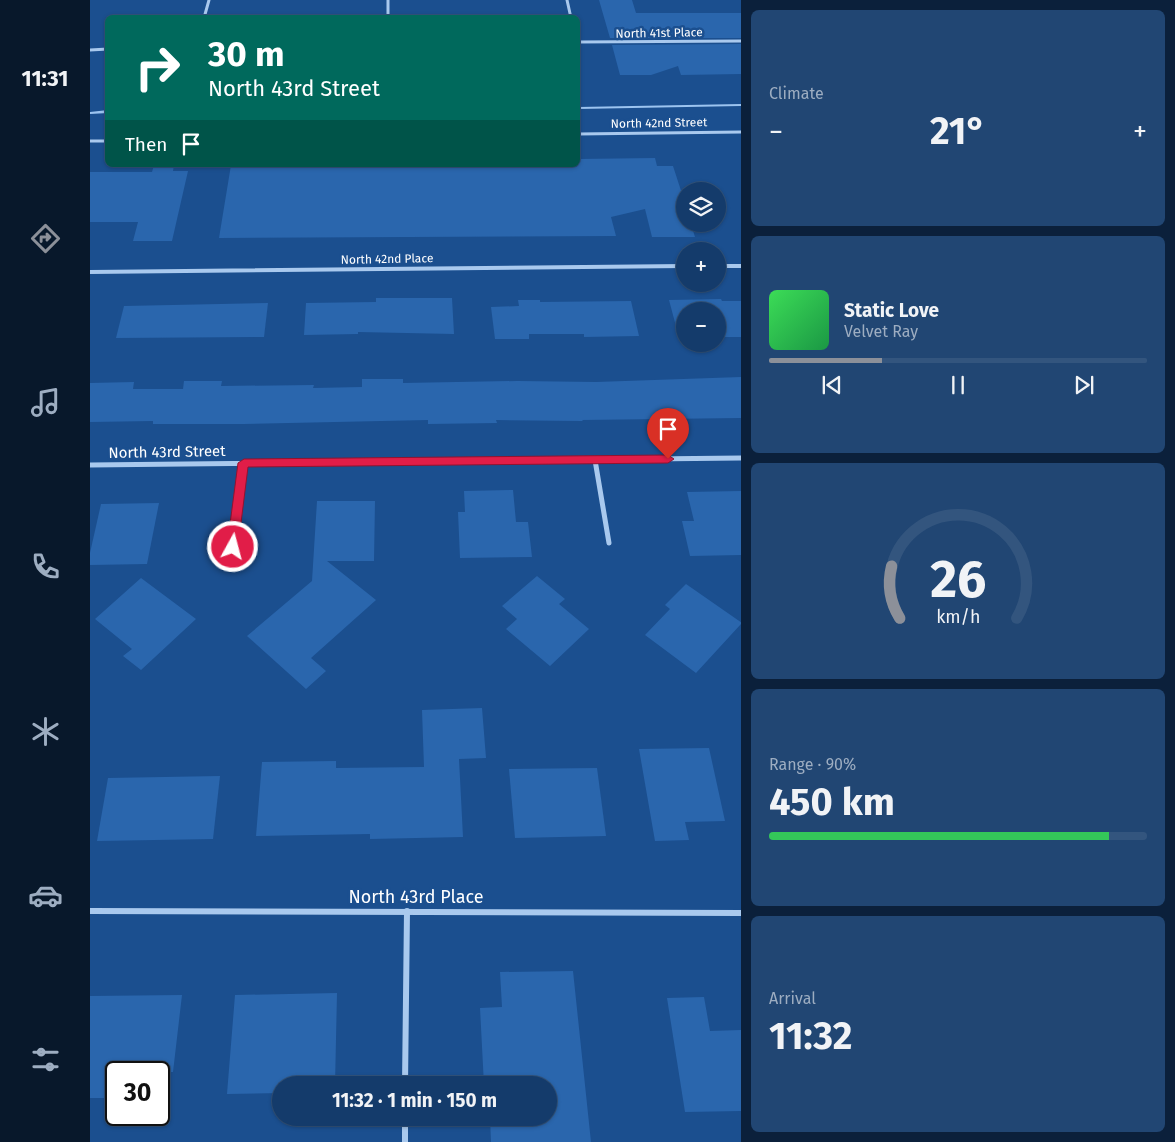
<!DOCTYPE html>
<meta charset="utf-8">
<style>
:root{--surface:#143b6b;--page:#214673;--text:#f1f3f6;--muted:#9dadc1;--line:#33557e;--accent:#8c9099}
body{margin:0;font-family:"Fira Sans",sans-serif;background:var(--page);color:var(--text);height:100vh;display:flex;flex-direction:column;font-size:19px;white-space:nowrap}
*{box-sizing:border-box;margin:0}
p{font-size:16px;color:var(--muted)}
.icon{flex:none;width:28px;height:28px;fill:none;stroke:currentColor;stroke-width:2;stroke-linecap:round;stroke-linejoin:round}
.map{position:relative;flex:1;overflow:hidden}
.sheet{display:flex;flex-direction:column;gap:10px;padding:10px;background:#0b203b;width:434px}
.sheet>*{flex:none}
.hud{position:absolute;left:15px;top:15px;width:475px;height:152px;border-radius:8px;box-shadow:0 1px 4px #0004,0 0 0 1px var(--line);background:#00695c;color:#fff;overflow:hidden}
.buttons{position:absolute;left:586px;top:182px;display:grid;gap:10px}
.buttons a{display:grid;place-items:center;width:50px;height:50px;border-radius:50%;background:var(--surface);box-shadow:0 1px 4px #0004,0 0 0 1px var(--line);font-size:25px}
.speed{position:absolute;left:15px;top:1061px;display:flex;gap:10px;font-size:25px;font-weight:700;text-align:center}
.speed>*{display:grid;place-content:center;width:65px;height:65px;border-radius:50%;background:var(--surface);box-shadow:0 1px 4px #0004,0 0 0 1px var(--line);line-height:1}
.speed .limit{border:2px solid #111;border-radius:8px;background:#fff;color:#111}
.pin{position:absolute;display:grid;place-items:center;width:42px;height:42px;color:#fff;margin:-51px -21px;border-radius:50% 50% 50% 0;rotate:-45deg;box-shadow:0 0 5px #0007}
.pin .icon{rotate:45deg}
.me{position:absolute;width:55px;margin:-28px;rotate:7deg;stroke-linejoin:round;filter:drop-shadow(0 0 4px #0008)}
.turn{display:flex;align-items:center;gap:18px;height:105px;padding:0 20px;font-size:22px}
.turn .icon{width:65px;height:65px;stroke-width:2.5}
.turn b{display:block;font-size:35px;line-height:42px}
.then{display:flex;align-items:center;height:48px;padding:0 20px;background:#0003;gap:10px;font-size:19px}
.big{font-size:38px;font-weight:700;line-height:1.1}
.sheet .widget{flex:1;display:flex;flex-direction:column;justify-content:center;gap:8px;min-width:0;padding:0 18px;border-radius:8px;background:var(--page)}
.sheet .dial{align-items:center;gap:0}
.dial svg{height:130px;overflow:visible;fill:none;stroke:var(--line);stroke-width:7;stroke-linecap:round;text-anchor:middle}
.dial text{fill:var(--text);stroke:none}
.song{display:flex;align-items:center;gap:15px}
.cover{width:60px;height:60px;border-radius:8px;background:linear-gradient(135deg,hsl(130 70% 55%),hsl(140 70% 35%))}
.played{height:5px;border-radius:2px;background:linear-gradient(90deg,var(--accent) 30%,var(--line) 30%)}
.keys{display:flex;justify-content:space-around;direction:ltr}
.heat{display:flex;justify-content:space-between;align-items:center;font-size:28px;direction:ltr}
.charge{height:8px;border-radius:4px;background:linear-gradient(90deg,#34c759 90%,var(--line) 0)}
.trip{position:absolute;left:182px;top:1076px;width:285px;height:50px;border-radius:25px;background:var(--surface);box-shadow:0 1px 4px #0004,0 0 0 1px var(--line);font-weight:700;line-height:50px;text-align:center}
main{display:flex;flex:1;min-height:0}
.tabs{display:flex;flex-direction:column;width:90px;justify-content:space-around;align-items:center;background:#08182b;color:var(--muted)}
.tabs .icon{width:35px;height:35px}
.tabs .on{color:var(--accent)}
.tabs b{font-size:22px;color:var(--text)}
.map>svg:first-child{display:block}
</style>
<main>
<nav class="tabs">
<b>11:31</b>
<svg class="icon on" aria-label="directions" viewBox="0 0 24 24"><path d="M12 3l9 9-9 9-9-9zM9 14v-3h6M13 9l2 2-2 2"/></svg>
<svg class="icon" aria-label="music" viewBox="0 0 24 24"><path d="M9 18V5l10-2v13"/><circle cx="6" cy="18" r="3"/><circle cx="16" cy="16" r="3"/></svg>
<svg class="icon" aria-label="phone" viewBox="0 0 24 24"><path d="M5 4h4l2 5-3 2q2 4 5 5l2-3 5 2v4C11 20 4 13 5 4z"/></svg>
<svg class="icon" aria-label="climate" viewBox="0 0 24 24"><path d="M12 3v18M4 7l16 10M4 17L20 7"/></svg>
<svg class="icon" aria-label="car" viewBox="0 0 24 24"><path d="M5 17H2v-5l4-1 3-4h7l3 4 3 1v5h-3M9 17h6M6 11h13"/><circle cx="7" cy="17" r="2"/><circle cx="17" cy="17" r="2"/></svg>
<svg class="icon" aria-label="filters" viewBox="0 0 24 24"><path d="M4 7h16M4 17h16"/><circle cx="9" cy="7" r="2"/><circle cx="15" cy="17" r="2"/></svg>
</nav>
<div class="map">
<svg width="652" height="1142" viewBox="0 0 652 1142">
<rect width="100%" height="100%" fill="#1b4f8f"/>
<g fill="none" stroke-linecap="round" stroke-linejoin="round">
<g fill="#9cc4f0" fill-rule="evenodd">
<polygon points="652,104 652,106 488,109 488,107"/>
<polygon points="18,110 18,113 0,114 0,112"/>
</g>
</g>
<g fill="#2a66ad">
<polygon points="509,0 542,0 546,13 652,13 652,38 520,38"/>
<polygon points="652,44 652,74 591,75 588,66 561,75 530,75 522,45"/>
<polygon points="565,158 567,166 583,166 595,203 595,224 601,224 605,237 562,237 555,209 521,217 526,236 129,238 141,165 248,165 248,168 297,168 297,165 487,167 488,159"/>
<polygon points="64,165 84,165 83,171 98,171 82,241 43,241 48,222 0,222 0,172 62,172"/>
<polygon points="286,298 362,298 364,334 268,332 268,334 214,335 216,303 286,302"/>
<polygon points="631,299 632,301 652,301 652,337 628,337 628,311 595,311 595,330 587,330 579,300"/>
<polygon points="428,300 450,300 450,302 541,301 549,336 494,337 494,334 439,334 439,339 405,339 401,307 429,306"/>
<polygon points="178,303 174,337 26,338 34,306"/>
<polygon points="652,377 652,418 492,420 493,421 406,420 407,423 338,424 338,420 153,424 63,424 63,421 0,422 0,383 44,382 43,389 93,389 94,381 132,381 131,386 224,385 223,388 272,387 272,379 313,379 313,383 427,381 506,382"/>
<polygon points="423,490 426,522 438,522 442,557 370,558 368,512 375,512 374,491"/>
<polygon points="652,491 652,555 600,556 592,521 604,521 597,492"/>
<polygon points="227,501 285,501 284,561 237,561 286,600 221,658 236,671 216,689 157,636 222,581"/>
<polygon points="69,503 57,564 0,565 0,553 11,504"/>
<polygon points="447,576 475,599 469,604 499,629 460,666 416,629 427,619 412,606"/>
<polygon points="51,578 106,619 51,670 33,656 42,649 5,619"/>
<polygon points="596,584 652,623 606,673 555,635 580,609 575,605"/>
<polygon points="392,708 396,758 369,759 373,837 280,839 280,834 166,836 172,762 246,761 246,768 334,767 332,710"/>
<polygon points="619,748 635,821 595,822 599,840 565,841 549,749"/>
<polygon points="507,768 516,836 425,838 419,769"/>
<polygon points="130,776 123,839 7,841 18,778"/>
<polygon points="483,971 501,1142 401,1142 400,1118 459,1118 459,1085 394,1085 390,1008 412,1007 410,972"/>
<polygon points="247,993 245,1085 191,1085 191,1093 137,1094 145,995"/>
<polygon points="92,995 83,1072 26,1072 26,1098 0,1098 0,996"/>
<polygon points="614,997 620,1031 652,1030 652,1111 595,1112 577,998"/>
</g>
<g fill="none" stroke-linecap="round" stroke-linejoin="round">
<g stroke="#a9c9ee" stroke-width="3">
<polyline points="298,0 298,18"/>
<polyline points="477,0 481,18"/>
<polyline points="114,18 119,0"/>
<polyline points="488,42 652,41"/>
<polyline points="0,50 18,49"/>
<polyline points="488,134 652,132"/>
<polyline points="0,141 18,141"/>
</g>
<g stroke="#a9c9ee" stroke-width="4">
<polyline points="628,266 652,266"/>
<polyline points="0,272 595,266"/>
</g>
<g stroke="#a9c9ee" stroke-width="5">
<polyline points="505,460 519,543"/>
<polyline points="0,465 652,458"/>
<polyline points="143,547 153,463"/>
</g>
<g stroke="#a9c9ee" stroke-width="6">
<polyline points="0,911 652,913"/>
<polyline points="315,1085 317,911"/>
<polyline points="315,1118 315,1142"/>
</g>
</g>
<polygon fill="#e11d48" stroke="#92132f" points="578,455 584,459 578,463 158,467 148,547 143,552 137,547 148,463 154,459"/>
<g text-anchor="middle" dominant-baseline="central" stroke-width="5" stroke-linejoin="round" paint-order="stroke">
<g font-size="12" fill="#fff" stroke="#1b4f8f">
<text transform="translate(569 33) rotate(-1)">North 41st Place</text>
<text transform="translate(569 123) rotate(-1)">North 42nd Street</text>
<text transform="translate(297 259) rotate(-1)">North 42nd Place</text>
</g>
<g font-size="15" fill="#fff" stroke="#1b4f8f">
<text transform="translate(77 452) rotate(-1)">North 43rd Street</text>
</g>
<g font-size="18" fill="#fff" stroke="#1b4f8f">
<text x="326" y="897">North 43rd Place</text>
</g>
</g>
</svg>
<div class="buttons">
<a><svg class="icon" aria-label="layers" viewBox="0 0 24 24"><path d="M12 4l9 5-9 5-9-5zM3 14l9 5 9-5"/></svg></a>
<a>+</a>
<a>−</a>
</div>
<div class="speed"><div class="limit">30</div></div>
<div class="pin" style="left:578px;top:459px;background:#d93025"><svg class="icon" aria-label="arrive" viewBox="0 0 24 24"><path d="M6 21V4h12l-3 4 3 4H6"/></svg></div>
<svg class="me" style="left:143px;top:547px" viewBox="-20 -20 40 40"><circle r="17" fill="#e11d48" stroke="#fff" stroke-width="3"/><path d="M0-11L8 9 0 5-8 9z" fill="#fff"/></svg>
<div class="trip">11:32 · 1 min · 150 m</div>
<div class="hud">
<div class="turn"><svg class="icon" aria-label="right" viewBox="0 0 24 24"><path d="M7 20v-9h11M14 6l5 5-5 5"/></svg><div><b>30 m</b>North 43rd Street</div></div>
<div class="then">Then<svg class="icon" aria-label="arrive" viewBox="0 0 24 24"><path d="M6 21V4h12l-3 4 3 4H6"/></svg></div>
</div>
</div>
<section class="sheet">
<div class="widget"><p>Climate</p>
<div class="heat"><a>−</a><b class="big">21°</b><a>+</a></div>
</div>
<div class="widget">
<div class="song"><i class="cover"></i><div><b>Static Love</b><p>Velvet Ray</p></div></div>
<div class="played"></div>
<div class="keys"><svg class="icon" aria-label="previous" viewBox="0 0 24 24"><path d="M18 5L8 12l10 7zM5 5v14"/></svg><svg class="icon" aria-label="pause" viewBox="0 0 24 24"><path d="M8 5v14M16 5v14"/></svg><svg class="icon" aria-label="next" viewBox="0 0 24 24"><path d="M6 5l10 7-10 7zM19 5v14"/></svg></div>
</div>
<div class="widget dial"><svg viewBox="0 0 100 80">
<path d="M14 69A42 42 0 1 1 86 69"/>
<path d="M14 69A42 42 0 0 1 9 37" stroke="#8c9099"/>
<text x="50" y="56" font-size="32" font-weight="700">26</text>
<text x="50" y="72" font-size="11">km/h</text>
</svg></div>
<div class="widget"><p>Range · 90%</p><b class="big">450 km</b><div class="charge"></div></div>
<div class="widget"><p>Arrival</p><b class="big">11:32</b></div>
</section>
</main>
